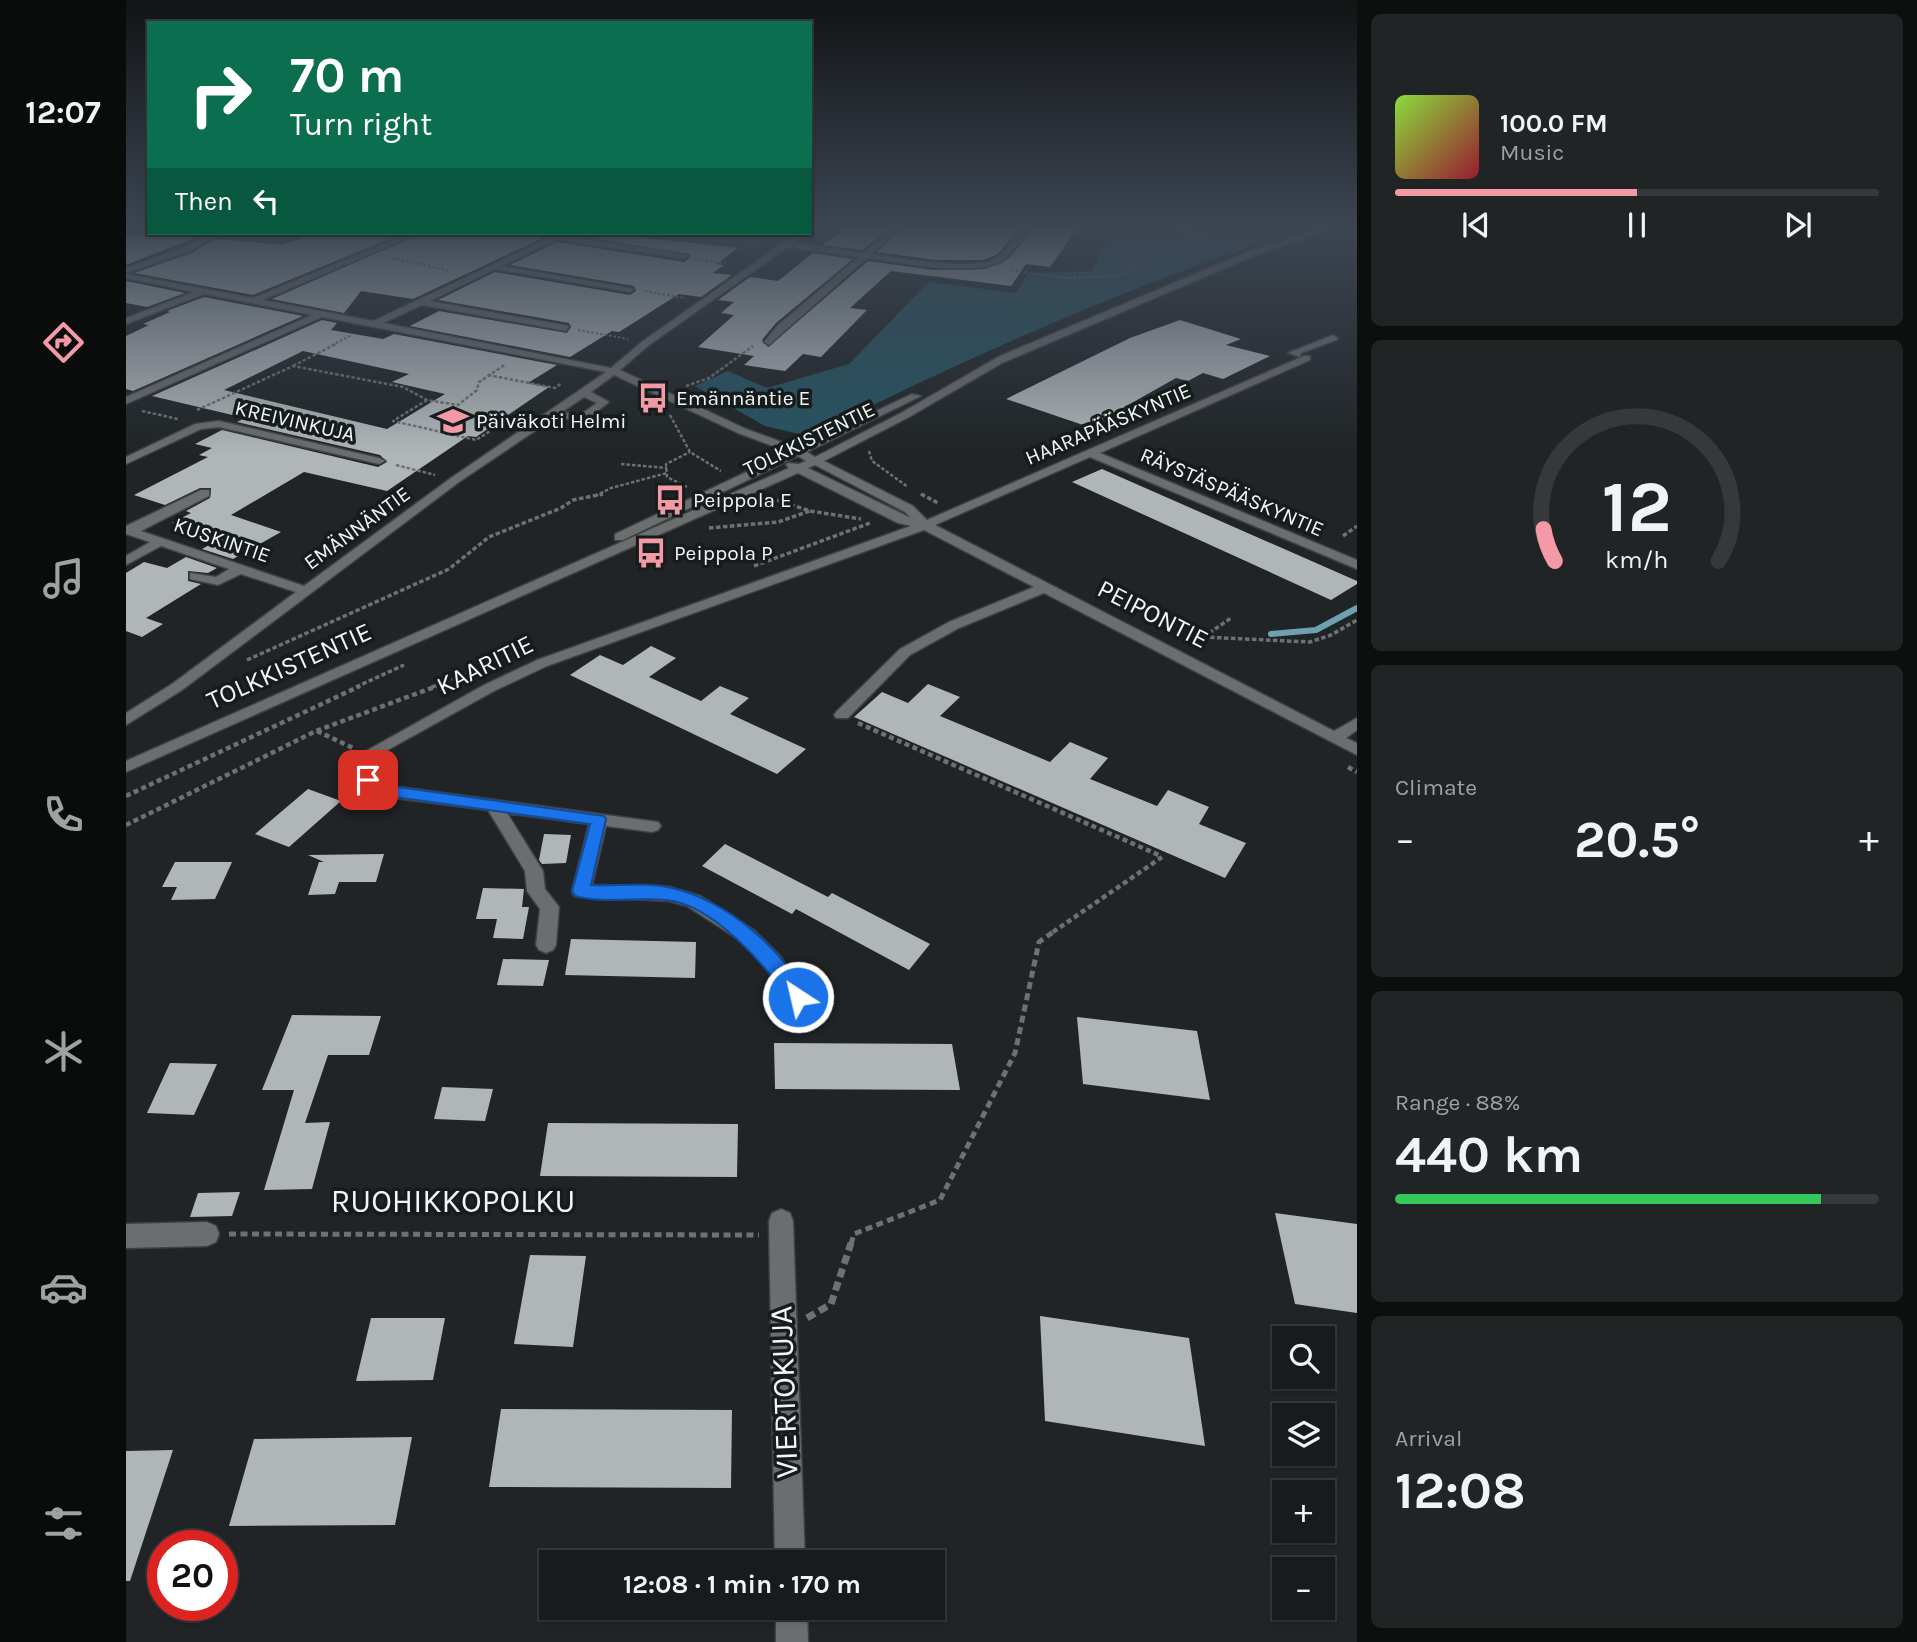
<!DOCTYPE html>
<meta charset="utf-8">
<style>
:root{--surface:#181b1c;--page:#212425;--text:#f1f3f6;--muted:#9fa1a3;--line:#36393b;--accent:#f49aa6}
body{margin:0;font-family:Karla,sans-serif;background:var(--page);color:var(--text);height:100vh;display:flex;flex-direction:column;font-size:26px;white-space:nowrap}
*{box-sizing:border-box;margin:0}
p{font-size:23px;color:var(--muted)}
.icon{flex:none;width:38px;height:38px;fill:none;stroke:currentColor;stroke-width:2;stroke-linecap:round;stroke-linejoin:round}
.map{position:relative;flex:1;overflow:hidden}
.sheet{display:flex;flex-direction:column;gap:14px;padding:14px;background:#0d0f0f;width:560px}
.sheet>*{flex:none}
.banner{position:absolute;left:21px;top:21px;width:665px;height:214px;border-radius:0px;box-shadow:0 2px 5px #0004,0 0 0 2px var(--line);background:#0b6e4f;color:#fff;overflow:hidden}
.controls{position:absolute;left:1146px;top:1326px;display:grid;gap:14px}
.controls a{display:grid;place-items:center;width:63px;height:63px;border-radius:0px;background:var(--surface);box-shadow:0 2px 5px #0004,0 0 0 2px var(--line);font-size:35px}
.speed{position:absolute;left:21px;top:1530px;display:flex;gap:14px;font-size:35px;font-weight:700;text-align:center}
.speed>*{display:grid;place-content:center;width:91px;height:91px;border-radius:50%;background:var(--surface);box-shadow:0 2px 5px #0004,0 0 0 2px var(--line);line-height:1}
.speed .limit{border:10px solid #d22;background:#fff;color:#111}
.pin{position:absolute;display:grid;place-items:center;width:60px;height:60px;color:#fff;margin:-30px;border-radius:14px;box-shadow:0 4px 10px #0006}
.me{position:absolute;width:77px;margin:-38px;rotate:325deg;stroke-linejoin:round;filter:drop-shadow(0 0 5px #0008)}
.turn{display:flex;align-items:center;gap:24px;height:147px;padding:0 28px;font-size:32px}
.turn .icon{width:91px;height:91px;stroke-width:2.5}
.turn b{display:block;font-size:49px;line-height:60px}
.then{display:flex;align-items:center;height:66px;padding:0 28px;background:#0003;gap:14px;font-size:26px}
.big{font-size:52px;font-weight:700;line-height:1.1}
.sheet .card{flex:1;display:flex;flex-direction:column;justify-content:center;gap:10px;min-width:0;padding:0 24px;border-radius:10px;background:var(--page)}
.sheet .dial{align-items:center;gap:0}
.dial svg{height:182px;overflow:visible;fill:none;stroke:var(--line);stroke-width:7;stroke-linecap:round;text-anchor:middle}
.dial text{fill:var(--text);stroke:none}
.song{display:flex;align-items:center;gap:21px}
.cover{width:84px;height:84px;border-radius:10px;background:linear-gradient(135deg,hsl(90 70% 55%),hsl(350 70% 35%))}
.played{height:7px;border-radius:4px;background:linear-gradient(90deg,var(--accent) 50%,var(--line) 50%)}
.keys{display:flex;justify-content:space-around;direction:ltr}
.heat{display:flex;justify-content:space-between;align-items:center;font-size:38px;direction:ltr}
.charge{height:10px;border-radius:5px;background:linear-gradient(90deg,#34c759 88%,var(--line) 0)}
.trip{position:absolute;left:413px;top:1550px;width:406px;height:70px;border-radius:0px;background:var(--surface);box-shadow:0 2px 5px #0004,0 0 0 2px var(--line);font-weight:700;line-height:70px;text-align:center}
main{display:flex;flex:1;min-height:0}
.tabs{display:flex;flex-direction:column;width:126px;justify-content:space-around;align-items:center;background:#0a0b0b;color:var(--muted)}
.tabs .icon{width:49px;height:49px}
.tabs .active{color:var(--accent)}
.tabs b{font-size:32px;color:var(--text)}
.map>svg:first-child{display:block}
</style>
<main>
<nav class="tabs">
<b>12:07</b>
<svg class="icon active" aria-label="directions" viewBox="0 0 24 24"><path d="M12 3l9 9-9 9-9-9zM9 14v-3h6M13 9l2 2-2 2"/></svg>
<svg class="icon" aria-label="music" viewBox="0 0 24 24"><path d="M9 18V5l10-2v13"/><circle cx="6" cy="18" r="3"/><circle cx="16" cy="16" r="3"/></svg>
<svg class="icon" aria-label="phone" viewBox="0 0 24 24"><path d="M5 4h4l2 5-3 2q2 4 5 5l2-3 5 2v4C11 20 4 13 5 4z"/></svg>
<svg class="icon" aria-label="climate" viewBox="0 0 24 24"><path d="M12 3v18M4 7l16 10M4 17L20 7"/></svg>
<svg class="icon" aria-label="car" viewBox="0 0 24 24"><path d="M5 17H2v-5l4-1 3-4h7l3 4 3 1v5h-3M9 17h6M6 11h13"/><circle cx="7" cy="17" r="2"/><circle cx="17" cy="17" r="2"/></svg>
<svg class="icon" aria-label="filters" viewBox="0 0 24 24"><path d="M4 7h16M4 17h16"/><circle cx="9" cy="7" r="2"/><circle cx="15" cy="17" r="2"/></svg>
</nav>
<div class="map">
<svg width="1231" height="1642" viewBox="0 0 1231 1642">
<rect width="100%" height="100%" fill="#202426"/>
<g fill="#265361">
<path d="M 987,227 L 1184,227 C 1015,280 851,353 692,432 L 677,435 L 639,426 L 569,386 L 602,371 L 641,388 L 723,364 L 803,282 L 890,293 L 902,273 L 966,271 Z"/>
<polygon points="508,233 619,233 649,236 634,245"/>
</g>
<g fill="none" stroke-linecap="round" stroke-linejoin="round">
<polyline stroke="#6fa0b0" stroke-width="6" points="1145,634 1190,630 1231,608"/>
</g>
<g fill="#b0b6b8" fill-rule="evenodd">
<polygon points="721,227 765,227 736,250 697,245"/>
<polygon points="779,227 895,227 872,254 858,260 809,260 751,252"/>
<polygon points="909,227 951,229 924,267 900,264 885,286 765,271 724,308 741,310 695,357 677,354 659,371 618,365 628,356 572,347 608,315 595,313 608,302 592,300 624,277 652,281 687,253 727,259 650,323 636,340 642,347 742,261 807,270 860,269 883,258"/>
<polygon points="55,233 73,236 0,265 0,234 41,237"/>
<polygon points="188,233 278,233 127,295 8,273 66,253 89,239 157,245"/>
<polygon points="296,233 393,233 421,236 287,299 235,291 218,313 146,299"/>
<polygon points="475,233 612,248 591,264 598,265 587,273 606,275 575,297 553,294 493,332 486,331 444,357 284,326 313,311 441,333 445,327 443,323 312,300 369,272 504,295 510,291 508,286 384,265 431,242 559,262 565,255 463,237"/>
<polygon points="0,281 59,293 21,307 0,303"/>
<polygon points="78,297 177,316 7,391 0,389 0,336 23,325 17,324 44,312 41,311"/>
<path d="M 196,320 L 211,323 L 205,330 L 257,339 L 268,334 L 431,365 L 402,383 L 423,387 L 350,437 L 342,436 L 261,491 L 178,472 L 105,515 L 155,532 L 107,559 L 76,549 L 96,538 L 46,523 L 65,513 L 60,511 L 84,498 L 85,488 L 74,488 L 39,505 L 8,495 L 82,457 L 73,455 L 86,448 L 69,444 L 96,430 L 252,467 L 261,462 L 254,455 L 111,422 L 119,418 L 26,396 ZM 177,351 L 283,374 L 266,382 L 319,394 L 261,429 L 98,390 Z"/>
<polygon points="1054,320 1115,339 1100,345 1144,356 1097,379 1077,373 1062,381 1050,378 963,427 880,399 1004,338"/>
<polygon points="976,469 1231,581 1231,584 1205,600 946,482"/>
<polygon points="60,557 91,568 82,573 62,571 62,581 75,584 20,618 37,624 16,637 0,631 0,573 18,562 41,568"/>
<polygon points="525,646 550,658 523,677 575,701 594,686 623,698 604,714 680,749 651,774 444,675 474,655 497,665"/>
<polygon points="802,684 834,697 814,716 924,762 944,742 982,758 964,779 1031,806 1042,790 1083,807 1073,824 1120,843 1099,878 728,717 756,692 782,703"/>
<polygon points="182,789 215,801 163,847 129,834"/>
<polygon points="418,834 445,835 440,863 416,864 413,860"/>
<polygon points="599,844 702,897 706,893 804,944 783,970 670,909 666,914 576,866"/>
<polygon points="258,854 250,882 213,882 209,894 182,895 193,862 198,862 182,855"/>
<polygon points="49,862 106,862 89,899 45,900 51,887 36,887"/>
<polygon points="357,888 398,889 396,907 403,907 397,939 367,938 371,919 350,919"/>
<polygon points="445,939 570,942 569,978 439,975"/>
<polygon points="377,959 423,960 417,986 371,985"/>
<polygon points="166,1015 255,1016 243,1055 202,1055 179,1123 204,1122 186,1189 138,1190 168,1090 136,1090"/>
<polygon points="951,1017 1071,1031 1084,1100 957,1084"/>
<polygon points="648,1043 826,1044 834,1090 649,1089"/>
<polygon points="44,1063 91,1064 68,1115 21,1113"/>
<polygon points="316,1087 367,1089 359,1121 308,1119"/>
<polygon points="422,1123 612,1124 611,1177 414,1176"/>
<polygon points="114,1192 106,1216 64,1217 72,1193"/>
<polygon points="1149,1213 1231,1224 1231,1313 1169,1304"/>
<polygon points="404,1255 460,1256 447,1347 388,1344"/>
<polygon points="914,1316 1063,1338 1079,1446 919,1421"/>
<polygon points="245,1318 319,1318 307,1380 230,1381"/>
<polygon points="375,1409 606,1410 605,1488 363,1487"/>
<polygon points="286,1437 269,1525 103,1526 128,1439"/>
<polygon points="47,1450 4,1581 0,1581 0,1451"/>
</g>
<g fill="none" stroke-linecap="round" stroke-linejoin="round">
<g stroke="#3e4143" stroke-width="3">
<g id="minor">
<path d="M 769,227 L 777,227 L 745,254 C 771,258 848,271 869,259 C 881,251 889,237 898,227 L 906,227 C 896,238 886,257 872,263 C 844,276 772,263 741,258 L 643,345 L 638,342 L 652,325 L 733,257 L 662,247 L 523,345 L 494,370 L 620,429 L 672,448 L 786,394 L 795,396 L 681,452 L 689,457 L 775,413 L 874,356 L 1124,251 L 1201,227 L 1210,227 L 1130,255 L 876,363 L 783,417 L 698,461 L 787,506 L 801,520 L 1178,356 L 1184,356 L 1184,360 L 974,453 L 1231,560 L 1231,569 L 964,457 L 809,525 L 1208,731 L 1231,718 L 1231,730 L 1220,738 L 1231,743 L 1231,755 L 918,593 L 833,628 L 784,655 L 722,718 L 710,718 L 708,715 L 710,712 L 774,649 L 823,622 L 908,587 L 798,530 L 421,666 L 368,691 L 249,757 L 250,777 L 272,787 L 532,822 L 535,826 L 532,830 L 526,832 L 480,826 L 466,885 L 543,887 L 574,896 L 629,931 L 653,955 L 692,1010 L 695,1016 L 692,1022 L 685,1024 L 678,1022 L 639,965 L 615,941 L 561,906 L 543,901 L 448,896 L 446,891 L 463,824 L 381,813 L 417,871 L 419,889 L 433,907 L 430,945 L 427,950 L 420,953 L 413,950 L 410,945 L 414,909 L 401,891 L 399,871 L 362,810 L 269,798 L 236,784 L 233,755 L 358,685 L 411,660 L 785,526 L 772,523 L 672,473 L 0,772 L 0,761 L 663,468 L 660,465 L 662,463 L 673,464 L 680,461 L 672,456 L 497,540 L 489,540 L 489,534 L 663,452 L 612,433 L 488,375 L 465,392 L 483,402 L 460,420 L 428,418 L 333,482 L 56,690 L 0,725 L 0,713 L 46,684 L 170,592 L 115,574 L 92,585 L 64,579 L 64,573 L 90,577 L 103,569 L 35,546 L 0,565 L 0,556 L 24,542 L 0,534 L 0,526 L 75,490 L 83,490 L 83,496 L 15,531 L 178,586 L 325,478 L 480,372 L 196,317 L 0,404 L 0,397 L 186,315 L 78,294 L 0,324 L 0,318 L 68,292 L 0,278 L 0,274 L 127,298 L 284,233 L 294,233 L 137,300 L 247,321 L 430,235 L 562,255 L 559,259 L 431,239 L 376,266 L 508,289 L 504,292 L 369,269 L 304,301 L 443,326 L 440,331 L 296,305 L 257,323 L 485,368 L 517,341 L 671,233 L 680,233 L 667,243 L 737,253 ZM 458,397 L 471,403 L 454,415 L 436,412 ZM 689,465 L 779,512 L 785,518 L 682,468 Z"/>
<polygon points="84,233 93,233 65,251 0,273 0,268 59,247"/>
<polygon points="1207,335 1212,338 1210,340 1175,353 1174,357 1162,353"/>
<polygon points="93,421 253,458 259,461 253,464 93,427 75,429 0,464 0,457 69,424"/>
<polygon points="655,1209 664,1213 667,1221 679,1563 649,1563 643,1221 646,1213"/>
<polygon points="81,1222 90,1226 93,1234 90,1242 81,1246 0,1248 0,1224"/>
<polygon points="650,1608 681,1608 682,1642 650,1642"/>
</g>
</g>
<g stroke="#6e7173" stroke-width="2" stroke-dasharray="2.5 2" stroke-linecap="butt">
<polyline points="0,228 23,229"/>
<polyline points="581,233 639,239"/>
<polyline points="1219,236 1231,231"/>
<polyline points="267,258 324,271"/>
<polyline points="571,259 603,264"/>
<polyline points="885,270 938,278 994,276 1024,258 1079,243 1073,237 1048,227"/>
<polyline points="519,291 558,298"/>
<polyline points="452,330 502,339"/>
<polyline points="206,345 226,335"/>
</g>
<g stroke="#6e7173" stroke-width="2.5" stroke-dasharray="3.5 2" stroke-linecap="butt">
<polyline points="167,366 210,344"/>
<polyline points="362,375 429,388 436,383"/>
<polyline points="560,386 583,378 627,346"/>
<polyline points="301,400 267,421 350,440 369,428"/>
<polyline points="71,410 167,366 277,387 301,400 332,405 351,390 353,382 380,364"/>
<polyline points="16,411 52,419"/>
<polyline points="544,415 564,452 595,471"/>
<polyline points="743,451 746,461 782,487"/>
<polyline points="495,464 541,468"/>
<polyline points="270,465 309,475"/>
<polyline points="561,487 541,477 540,464 564,452"/>
<polyline points="795,494 798,496"/>
<polyline points="469,496 485,488 541,473"/>
</g>
<g stroke="#6e7173" stroke-width="3.5" stroke-dasharray="4.5 2.5" stroke-linecap="butt">
<polyline points="795,494 812,503"/>
<polyline points="651,500 684,511 735,519"/>
<polyline points="583,528 652,522 684,511"/>
<polyline points="1217,536 1231,526"/>
<polyline points="628,566 744,523"/>
<polyline points="1077,637 1184,642 1205,635 1231,620"/>
<polyline points="1066,645 1105,618"/>
<polyline points="121,660 323,569 363,537 435,508 447,500 477,494"/>
<polyline points="230,687 278,665"/>
<polyline points="306,687 358,668"/>
</g>
<g stroke="#6e7173" stroke-width="4.5" stroke-dasharray="5 3.5" stroke-linecap="butt">
<polyline points="732,723 1035,856"/>
<polyline points="191,731 227,748"/>
<polyline points="1222,767 1231,772"/>
<polyline points="0,796 234,686"/>
<polyline points="0,825 190,731 311,686"/>
<polyline points="927,932 1036,857"/>
</g>
<g stroke="#6e7173" stroke-width="5" stroke-dasharray="7 4.5" stroke-linecap="butt">
<polyline points="103,1234 633,1235"/>
<polyline points="725,1244 728,1234 814,1200 889,1053 913,942 930,930"/>
</g>
<polyline stroke="#6e7173" stroke-width="7" stroke-dasharray="9 5" stroke-linecap="butt" points="681,1318 705,1304 725,1243"/>
<use href="#minor" fill="#6b6d6e" fill-rule="evenodd"/>
</g>
<linearGradient id="sky" x2="0" y2="1"><stop stop-color="#121415"/><stop offset="0.5" stop-color="#3c4552"/><stop offset="1" stop-color="#3c4552" stop-opacity="0"/></linearGradient>
<rect width="1231" height="456" fill="url(#sky)"/>
<path fill="#1a73e8" stroke="#114b97" stroke-width="2" d="M 242,775 L 272,787 L 478,816 L 480,819 L 465,885 C 491,886 521,882 546,888 C 601,901 655,947 681,997 L 672,1005 L 665,1002 C 640,966 587,904 540,900 C 511,897 477,904 449,896 L 446,891 L 464,824 L 269,797 L 236,783 L 234,780 Z"/>
<defs>
<g id="bus-bare" transform="scale(2.415)"><path d="M-5-6H5V4H4V6H2V4H-2V6H-4V4H-5ZM-3.5-4V0h7V-4ZM-3.5 1.2v1.5H-2V1.2ZM2 1.2v1.5H3.5V1.2Z" fill="#f49aa6" stroke="#161b1c" stroke-width="2.5" paint-order="stroke"/></g>
<g id="school-bare" transform="scale(2.415)"><path d="M0-5L7-2L0 1L-7-2ZM-4 1L0 2.5L4 1V4Q0 6-4 4Z" fill="#f49aa6" stroke="#161b1c" stroke-width="2.5" paint-order="stroke"/></g>
</defs>
<g fill-rule="evenodd">
<use href="#bus-bare" x="527" y="398"/>
<use href="#school-bare" x="327" y="421"/>
<use href="#bus-bare" x="544" y="500"/>
<use href="#bus-bare" x="525" y="553"/>
</g>
<g text-anchor="middle" dominant-baseline="central" stroke-width="7" stroke-linejoin="round" paint-order="stroke">
<g font-size="21" fill="#f3f6f7" stroke="#161b1c" text-anchor="start">
<text x="550" y="398">Emännäntie E</text>
<text x="350" y="421">Päiväkoti Helmi</text>
<text x="567" y="500">Peippola E</text>
<text x="548" y="553">Peippola P</text>
</g>
<g font-size="21" fill="#f3f6f7" stroke="#161b1c">
<text transform="translate(169 421) rotate(13)">KREIVINKUJA</text>
<text transform="translate(982 424) rotate(-23)">HAARAPÄÄSKYNTIE</text>
<text transform="translate(683 439) rotate(-26)">TOLKKISTENTIE</text>
<text transform="translate(1106 492) rotate(23)">RÄYSTÄSPÄÄSKYNTIE</text>
<text transform="translate(231 528) rotate(-36)">EMÄNNÄNTIE</text>
<text transform="translate(96 540) rotate(19)">KUSKINTIE</text>
</g>
<g font-size="26" fill="#f3f6f7" stroke="#161b1c">
<text transform="translate(1027 614) rotate(27)">PEIPONTIE</text>
<text transform="translate(359 665) rotate(-26)">KAARITIE</text>
<text transform="translate(163 666) rotate(-24)">TOLKKISTENTIE</text>
</g>
<g font-size="32" fill="#f3f6f7" stroke="#161b1c">
<text x="327" y="1201">RUOHIKKOPOLKU</text>
<text transform="translate(658 1392) rotate(-92)">VIERTOKUJA</text>
</g>
</g>
</svg>
<div class="controls">
<a><svg class="icon" aria-label="search" viewBox="0 0 24 24"><circle cx="10" cy="10" r="6"/><path d="M15 15l6 6"/></svg></a>
<a><svg class="icon" aria-label="layers" viewBox="0 0 24 24"><path d="M12 4l9 5-9 5-9-5zM3 14l9 5 9-5"/></svg></a>
<a>+</a>
<a>−</a>
</div>
<div class="speed"><div class="limit">20</div></div>
<div class="pin" style="left:242px;top:780px;background:#d93025"><svg class="icon" aria-label="arrive" viewBox="0 0 24 24"><path d="M6 21V4h12l-3 4 3 4H6"/></svg></div>
<svg class="me" style="left:672px;top:997px" viewBox="-20 -20 40 40"><circle r="17" fill="#1a73e8" stroke="#fff" stroke-width="3"/><path d="M0-11L8 9 0 5-8 9z" fill="#fff"/></svg>
<div class="trip">12:08 · 1 min · 170 m</div>
<div class="banner">
<div class="turn"><svg class="icon" aria-label="right" viewBox="0 0 24 24"><path d="M7 20v-9h11M14 6l5 5-5 5"/></svg><div><b>70 m</b>Turn right</div></div>
<div class="then">Then<svg class="icon" aria-label="left" viewBox="0 0 24 24"><path d="M17 20v-9H6M10 6l-5 5 5 5"/></svg></div>
</div>
</div>
<section class="sheet">
<div class="card">
<div class="song"><i class="cover"></i><div><b>100.0 FM</b><p>Music</p></div></div>
<div class="played"></div>
<div class="keys"><svg class="icon" aria-label="previous" viewBox="0 0 24 24"><path d="M18 5L8 12l10 7zM5 5v14"/></svg><svg class="icon" aria-label="pause" viewBox="0 0 24 24"><path d="M8 5v14M16 5v14"/></svg><svg class="icon" aria-label="next" viewBox="0 0 24 24"><path d="M6 5l10 7-10 7zM19 5v14"/></svg></div>
</div>
<div class="card dial"><svg viewBox="0 0 100 80">
<path d="M14 69A42 42 0 1 1 86 69"/>
<path d="M14 69A42 42 0 0 1 9 55" stroke="#f49aa6"/>
<text x="50" y="56" font-size="32" font-weight="700">12</text>
<text x="50" y="72" font-size="11">km/h</text>
</svg></div>
<div class="card"><p>Climate</p>
<div class="heat"><a>−</a><b class="big">20.5°</b><a>+</a></div>
</div>
<div class="card"><p>Range · 88%</p><b class="big">440 km</b><div class="charge"></div></div>
<div class="card"><p>Arrival</p><b class="big">12:08</b></div>
</section>
</main>
